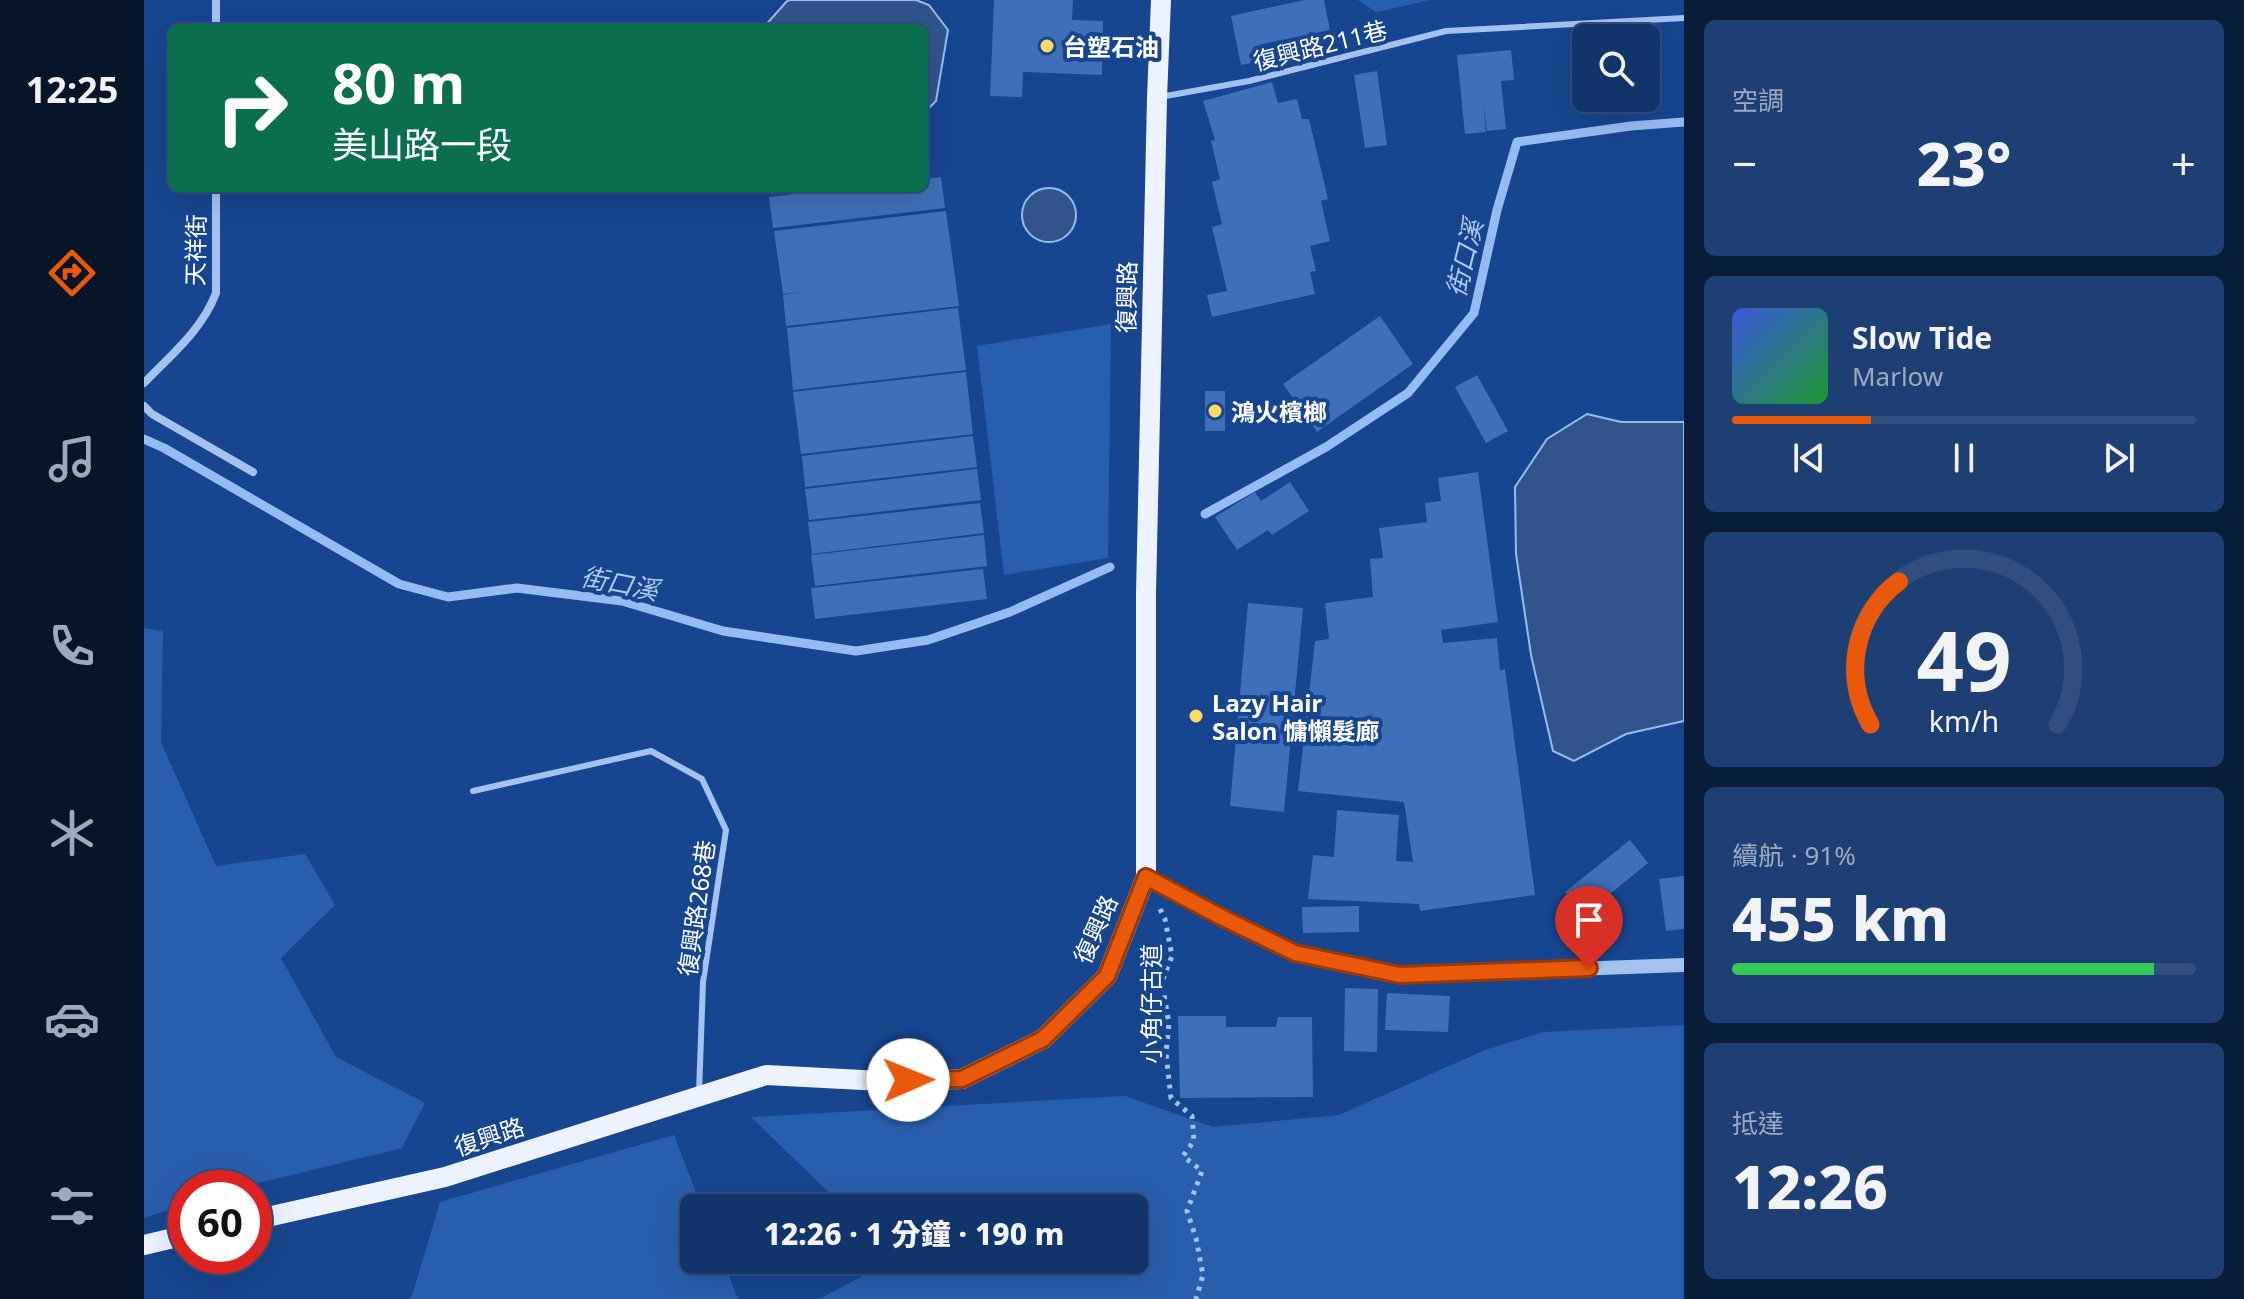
<!DOCTYPE html>
<html lang="zh-TW">
<meta charset="utf-8">
<style>
:root{--surface:#11346b;--page:#1e3f73;--text:#f1f3f6;--muted:#9caac1;--line:#304f7e;--accent:#ea580c}
body{margin:0;font-family:"Noto Sans","Noto Sans TC",sans-serif;background:var(--page);color:var(--text);height:100vh;display:flex;flex-direction:column;font-size:30px;white-space:nowrap}
*{box-sizing:border-box;margin:0}
p{font-size:26px;color:var(--muted)}
.icon{flex:none;width:44px;height:44px;fill:none;stroke:currentColor;stroke-width:2;stroke-linecap:round;stroke-linejoin:round}
.map{position:relative;flex:1;overflow:hidden}
.drawer{display:flex;flex-direction:column;gap:20px;padding:20px;background:#091d3b;width:560px}
.drawer>*{flex:none}
.banner{position:absolute;left:24px;top:24px;width:760px;height:168px;border-radius:12px;box-shadow:0 8px 32px #0002,0 0 0 2px var(--line);background:#0b6e4f;color:#fff;overflow:hidden}
.controls{position:absolute;left:1428px;top:24px;display:grid;gap:16px}
.controls a{display:grid;place-items:center;width:88px;height:88px;border-radius:12px;background:var(--surface);box-shadow:0 8px 32px #0002,0 0 0 2px var(--line);font-size:40px}
.speed{position:absolute;left:24px;top:1170px;display:flex;gap:16px;font-size:40px;font-weight:700;text-align:center}
.speed>*{display:grid;place-content:center;width:104px;height:104px;border-radius:50%;background:var(--surface);box-shadow:0 8px 32px #0002,0 0 0 2px var(--line);line-height:1}
.speed .limit{border:12px solid #d22;background:#fff;color:#111}
.pin{position:absolute;display:grid;place-items:center;width:68px;height:68px;color:#fff;margin:-82px -34px;border-radius:50% 50% 50% 0;rotate:-45deg;box-shadow:0 0 8px #0007}
.pin .icon{rotate:45deg}
.me{position:absolute;width:88px;margin:-44px;rotate:89deg;stroke-linejoin:round;filter:drop-shadow(0 0 6px #0008)}
.turn{display:flex;align-items:center;gap:28px;height:168px;padding:0 32px;font-size:36px}
.turn .icon{width:104px;height:104px;stroke-width:2.5}
.turn b{display:block;font-size:56px;line-height:68px}
.big{font-size:60px;font-weight:800;line-height:1.1}
.drawer .widget{flex:1;display:flex;flex-direction:column;justify-content:center;gap:12px;min-width:0;padding:0 28px;border-radius:12px;background:var(--page)}
.drawer .dial{align-items:center;gap:0}
.dial svg{height:208px;overflow:visible;fill:none;stroke:var(--line);stroke-width:7;stroke-linecap:round;text-anchor:middle}
.dial text{fill:var(--text);stroke:none}
.song{display:flex;align-items:center;gap:24px}
.cover{width:96px;height:96px;border-radius:12px;background:linear-gradient(135deg,hsl(230 70% 55%),hsl(130 70% 35%))}
.played{height:8px;border-radius:4px;background:linear-gradient(90deg,var(--accent) 30%,var(--line) 30%)}
.keys{display:flex;justify-content:space-around;direction:ltr}
.heat{display:flex;justify-content:space-between;align-items:center;font-size:44px;direction:ltr}
.charge{height:12px;border-radius:6px;background:linear-gradient(90deg,#34c759 91%,var(--line) 0)}
.trip{position:absolute;left:536px;top:1194px;width:468px;height:80px;border-radius:12px;background:var(--surface);box-shadow:0 8px 32px #0002,0 0 0 2px var(--line);font-weight:800;line-height:80px;text-align:center}
main{display:flex;flex:1;min-height:0}
.tabs{display:flex;flex-direction:column;width:144px;justify-content:space-around;align-items:center;background:#07152b;color:var(--muted)}
.tabs .icon{width:56px;height:56px}
.tabs .on{color:var(--accent)}
.tabs b{font-size:36px;color:var(--text)}
.map>svg:first-child{display:block}
</style>
<main>
<nav class="tabs">
<b>12:25</b>
<svg class="icon on" aria-label="directions" viewBox="0 0 24 24"><path d="M12 3l9 9-9 9-9-9zM9 14v-3h6M13 9l2 2-2 2"/></svg>
<svg class="icon" aria-label="music" viewBox="0 0 24 24"><path d="M9 18V5l10-2v13"/><circle cx="6" cy="18" r="3"/><circle cx="16" cy="16" r="3"/></svg>
<svg class="icon" aria-label="phone" viewBox="0 0 24 24"><path d="M5 4h4l2 5-3 2q2 4 5 5l2-3 5 2v4C11 20 4 13 5 4z"/></svg>
<svg class="icon" aria-label="climate" viewBox="0 0 24 24"><path d="M12 3v18M4 7l16 10M4 17L20 7"/></svg>
<svg class="icon" aria-label="car" viewBox="0 0 24 24"><path d="M5 17H2v-5l4-1 3-4h7l3 4 3 1v5h-3M9 17h6M6 11h13"/><circle cx="7" cy="17" r="2"/><circle cx="17" cy="17" r="2"/></svg>
<svg class="icon" aria-label="filters" viewBox="0 0 24 24"><path d="M4 7h16M4 17h16"/><circle cx="9" cy="7" r="2"/><circle cx="15" cy="17" r="2"/></svg>
</nav>
<div class="map">
<svg width="1540" height="1299" viewBox="0 0 1540 1299">
<rect width="100%" height="100%" fill="#17458f"/>
<g fill="#295eae">
<polygon points="1214,0 1287,0 1232,12"/>
<polygon points="967,324 964,558 860,575 833,346"/>
<polygon points="0,628 19,631 17,742 72,866 161,854 191,905 137,958 192,1057 281,1103 258,1148 95,1188 42,1188 42,1204 0,1218"/>
<polygon points="1540,1025 1540,1299 675,1299 749,1260 990,1260 990,1208 701,1208 607,1117 981,1096 1069,1127 1195,1115 1341,1050 1399,1032"/>
<polygon points="530,1135 558,1208 550,1208 550,1260 579,1260 594,1299 267,1299 296,1202"/>
</g>
<g fill="#31548b" stroke="#95bcf2" stroke-width="2">
<polygon points="646,0 772,0 785,5 804,30 792,101 780,113 780,28 619,28 643,1"/>
<circle cx="905" cy="215" r="27"/>
<polygon points="1443,414 1477,422 1540,422 1540,721 1482,734 1430,761 1409,751 1387,655 1372,554 1371,487 1403,439"/>
</g>
<g fill="none" stroke-linecap="round" stroke-linejoin="round">
<g stroke="#95bcf2" stroke-width="9">
<polyline points="0,439 20,448 255,584 304,597 373,588 478,601 579,631 712,651 784,640 866,612 966,567"/>
<polyline points="1061,514 1182,447 1264,393 1330,313 1353,210 1373,142 1487,126 1540,122"/>
</g>
</g>
<g fill="#3f6fb8">
<polygon points="850,0 929,0 928,20 959,21 958,75 879,72 878,97 846,96"/>
<polygon points="1160,0 1180,0 1186,30 1119,44 1123,60 1097,65 1087,16"/>
<polygon points="1367,50 1370,80 1357,81 1362,129 1343,131 1339,103 1342,132 1321,134 1313,55"/>
<polygon points="1233,71 1243,145 1221,148 1210,75"/>
<polygon points="1128,82 1134,103 1153,99 1158,119 1165,119 1184,199 1177,201 1186,241 1166,246 1172,271 1166,272 1171,294 1068,317 1063,295 1083,291 1068,227 1078,224 1068,182 1076,179 1067,141 1071,140 1059,101"/>
<polygon points="797,177 801,208 629,228 625,197 703,188 780,188 780,179"/>
<polygon points="802,211 815,306 642,326 639,295 656,292 639,294 630,231"/>
<polygon points="814,308 822,370 649,390 643,328"/>
<polygon points="1236,316 1269,364 1173,432 1139,384"/>
<polygon points="822,372 829,434 657,454 649,392"/>
<polygon points="1333,375 1364,431 1342,443 1311,387"/>
<rect x="1061" y="391" width="20" height="40"/>
<polygon points="829,436 833,467 661,487 658,456"/>
<polygon points="833,469 837,500 665,520 661,489"/>
<polygon points="1334,472 1354,622 1297,630 1299,643 1353,638 1356,671 1361,669 1391,895 1276,911 1275,904 1164,899 1169,855 1190,857 1193,810 1255,815 1252,861 1269,862 1260,802 1154,791 1171,641 1185,639 1181,603 1229,597 1226,559 1239,558 1235,528 1283,522 1281,503 1297,501 1294,478"/>
<polygon points="1146,482 1165,511 1128,535 1124,530 1093,550 1071,517 1111,492 1117,501"/>
<polygon points="836,503 840,533 668,554 664,522"/>
<polygon points="840,535 843,566 671,586 667,555"/>
<polygon points="839,569 843,599 671,619 667,588"/>
<polygon points="1104,603 1159,608 1140,812 1086,806"/>
<polygon points="1486,840 1504,863 1440,915 1421,892"/>
<polygon points="1540,876 1540,929 1522,931 1515,879"/>
<polygon points="1215,906 1215,932 1159,933 1158,907"/>
<polygon points="1201,988 1234,989 1233,1052 1200,1051"/>
<polygon points="1243,993 1306,996 1304,1032 1241,1030"/>
<polygon points="1034,1016 1082,1016 1082,1027 1132,1027 1134,1017 1168,1017 1169,1097 1036,1098"/>
</g>
<g fill="none" stroke-linecap="round" stroke-linejoin="round">
<polyline stroke="#a3c2f0" stroke-width="5" stroke-dasharray="4 6" stroke-linecap="butt" points="1016,909 1021,919 1028,956 1019,979 1019,989 1025,1024 1022,1053 1027,1098 1048,1116 1050,1141 1039,1156 1058,1171 1043,1211 1052,1238 1059,1275 1052,1299"/>
<g stroke="#a3c2f0" stroke-width="6">
<polyline points="1016,97 1105,81 1302,31 1540,18"/>
<polyline points="329,791 507,751 558,779 582,830 559,982 555,1093"/>
</g>
<g stroke="#a3c2f0" stroke-width="8">
<polyline points="72,0 72,28"/>
<path d="M 0,383 C 27,355 58,330 72,293 L 72,188"/>
<polyline points="0,406 8,414 109,472"/>
</g>
<polyline stroke="#a3c2f0" stroke-width="14" points="1002,877 1077,917 1151,953 1256,975 1540,965"/>
<g stroke="#ecf2ff" stroke-width="20">
<polyline points="110,1220 301,1177 622,1075 738,1081 818,1079 899,1039 963,976 1002,877 1002,594 1013,98 1017,0"/>
<polyline points="0,1245 42,1235"/>
</g>
</g>
<g fill="none" stroke-linecap="round" stroke-linejoin="round">
<g stroke="#983908" stroke-width="20">
<polyline id="route" points="764,1080 818,1079 899,1039 963,976 1002,877 1077,917 1151,953 1256,975 1445,968"/>
</g>
<use href="#route" stroke="#ea580c" stroke-width="14"/>
</g>
<g fill="#ffda62" stroke="#17458f" stroke-width="3">
<circle cx="903" cy="46" r="8"/>
<circle cx="1071" cy="411" r="8"/>
<circle cx="1052" cy="716" r="8"/>
</g>
<g text-anchor="middle" dominant-baseline="central" stroke-width="8" stroke-linejoin="round" paint-order="stroke">
<g font-size="24" fill="#fff" stroke="#17458f">
<text transform="translate(1176 45) rotate(-14)">復興路211巷</text>
<text transform="translate(51 250) rotate(-89)">天祥街</text>
<text transform="translate(982 297) rotate(-89)">復興路</text>
<text transform="translate(552 908) rotate(-82)">復興路268巷</text>
<text transform="translate(951 929) rotate(-66)">復興路</text>
<text transform="translate(1006 1004) rotate(-90)">小角仔古道</text>
<text transform="translate(345 1136) rotate(-18)">復興路</text>
</g>
<g font-size="24" font-weight="bold" fill="#fff" stroke="#17458f" text-anchor="start">
<text x="919" y="46">台塑石油</text>
<text x="1087" y="411">鴻火檳榔</text>
<text x="1068" y="702">Lazy Hair<tspan x="1068" dy="28">Salon 慵懶髮廊</tspan></text>
</g>
<g font-size="26" font-style="italic" fill="#afccf7" stroke="#17458f">
<text transform="translate(1320 258) rotate(-76)">街口溪</text>
<text transform="translate(476 583) rotate(11)">街口溪</text>
</g>
</g>
</svg>
<div class="controls">
<a><svg class="icon" aria-label="search" viewBox="0 0 24 24"><circle cx="10" cy="10" r="6"/><path d="M15 15l6 6"/></svg></a>
</div>
<div class="speed"><div class="limit">60</div></div>
<div class="pin" style="left:1445px;top:968px;background:#d93025"><svg class="icon" aria-label="arrive" viewBox="0 0 24 24"><path d="M6 21V4h12l-3 4 3 4H6"/></svg></div>
<svg class="me" style="left:764px;top:1080px" viewBox="-20 -20 40 40"><circle r="19" fill="#fff"/><path d="M0-13L10 11 0 6-10 11z" fill="#ea580c"/></svg>
<div class="trip">12:26 · 1 分鐘 · 190 m</div>
<div class="banner">
<div class="turn"><svg class="icon" aria-label="right" viewBox="0 0 24 24"><path d="M7 20v-9h11M14 6l5 5-5 5"/></svg><div><b>80 m</b>美山路一段</div></div>
</div>
</div>
<section class="drawer">
<div class="widget"><p>空調</p>
<div class="heat"><a>−</a><b class="big">23°</b><a>+</a></div>
</div>
<div class="widget">
<div class="song"><i class="cover"></i><div><b>Slow Tide</b><p>Marlow</p></div></div>
<div class="played"></div>
<div class="keys"><svg class="icon" aria-label="previous" viewBox="0 0 24 24"><path d="M18 5L8 12l10 7zM5 5v14"/></svg><svg class="icon" aria-label="pause" viewBox="0 0 24 24"><path d="M8 5v14M16 5v14"/></svg><svg class="icon" aria-label="next" viewBox="0 0 24 24"><path d="M6 5l10 7-10 7zM19 5v14"/></svg></div>
</div>
<div class="widget dial"><svg viewBox="0 0 100 80">
<path d="M14 69A42 42 0 1 1 86 69"/>
<path d="M14 69A42 42 0 0 1 25 14" stroke="#ea580c"/>
<text x="50" y="56" font-size="32" font-weight="700">49</text>
<text x="50" y="72" font-size="11">km/h</text>
</svg></div>
<div class="widget"><p>續航 · 91%</p><b class="big">455 km</b><div class="charge"></div></div>
<div class="widget"><p>抵達</p><b class="big">12:26</b></div>
</section>
</main>
